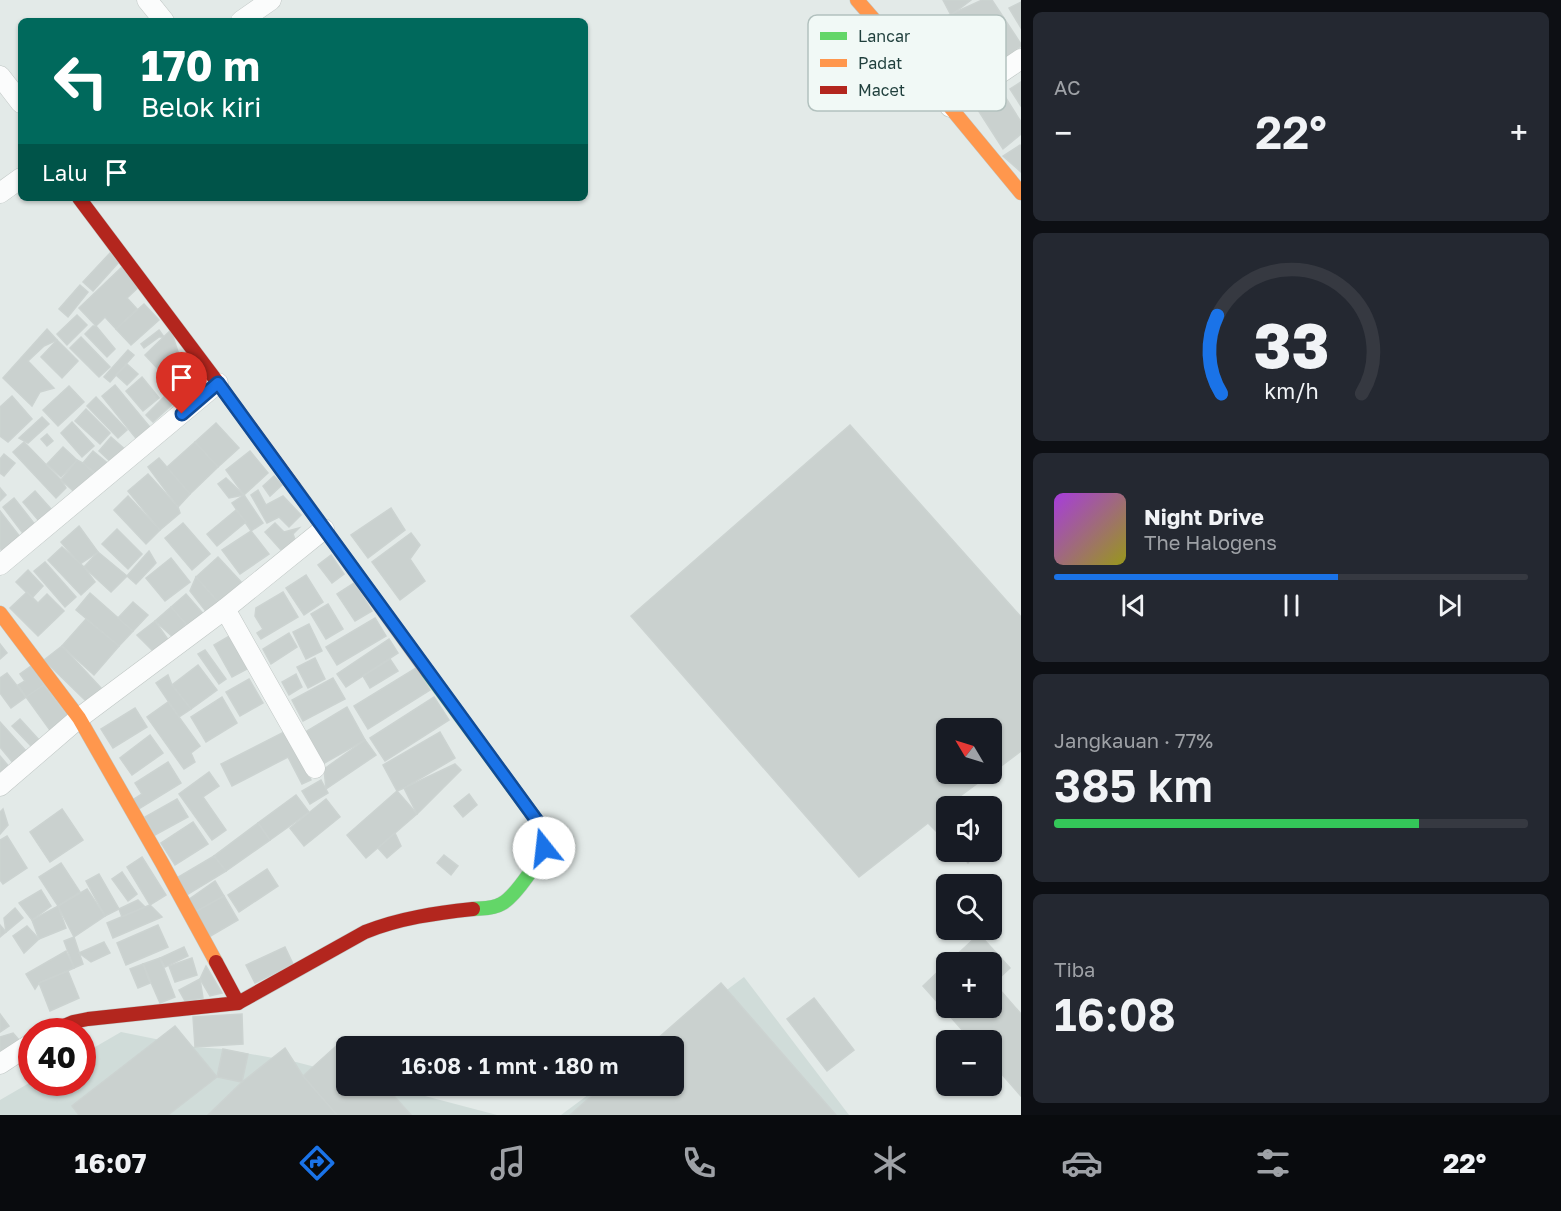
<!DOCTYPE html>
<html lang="id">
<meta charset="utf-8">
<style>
:root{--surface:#171b24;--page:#242831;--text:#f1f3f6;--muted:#9ea1a6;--line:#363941;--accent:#1a73e8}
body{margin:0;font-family:"Golos Text",sans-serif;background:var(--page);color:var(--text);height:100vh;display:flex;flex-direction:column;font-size:22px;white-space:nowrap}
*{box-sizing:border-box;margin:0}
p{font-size:20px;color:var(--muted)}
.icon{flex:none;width:33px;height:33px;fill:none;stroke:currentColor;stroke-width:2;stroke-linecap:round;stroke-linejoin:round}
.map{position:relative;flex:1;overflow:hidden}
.drawer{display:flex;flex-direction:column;gap:12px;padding:12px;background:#0d0f14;width:540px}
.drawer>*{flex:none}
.banner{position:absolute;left:18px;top:18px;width:570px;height:183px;border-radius:9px;box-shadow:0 2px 4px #0004;background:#00695c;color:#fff;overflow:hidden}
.needle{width:39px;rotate:308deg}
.buttons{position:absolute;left:936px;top:718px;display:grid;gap:12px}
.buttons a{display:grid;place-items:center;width:66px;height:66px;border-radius:9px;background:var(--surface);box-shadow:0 2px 4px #0004;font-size:30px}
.speed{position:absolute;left:18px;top:1018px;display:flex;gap:12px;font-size:30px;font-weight:700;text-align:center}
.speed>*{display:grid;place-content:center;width:78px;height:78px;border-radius:50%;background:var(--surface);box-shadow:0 2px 4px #0004;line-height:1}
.speed .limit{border:9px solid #d22;background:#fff;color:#111}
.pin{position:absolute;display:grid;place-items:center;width:51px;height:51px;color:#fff;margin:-62px -26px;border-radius:50% 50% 50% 0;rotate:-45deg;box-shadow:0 0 6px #0007}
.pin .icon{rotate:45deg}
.me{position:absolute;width:66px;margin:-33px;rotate:344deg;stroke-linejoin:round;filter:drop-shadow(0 0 4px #0008)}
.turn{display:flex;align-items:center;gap:21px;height:126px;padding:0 24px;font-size:27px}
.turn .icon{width:78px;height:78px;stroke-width:2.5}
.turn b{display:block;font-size:42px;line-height:51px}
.then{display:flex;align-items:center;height:57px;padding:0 24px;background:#0003;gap:12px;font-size:22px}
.big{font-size:45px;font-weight:600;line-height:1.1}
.drawer .card{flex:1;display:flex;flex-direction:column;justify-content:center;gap:9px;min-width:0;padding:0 21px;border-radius:9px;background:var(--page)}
.drawer .dial{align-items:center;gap:0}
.dial svg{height:156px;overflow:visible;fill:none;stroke:var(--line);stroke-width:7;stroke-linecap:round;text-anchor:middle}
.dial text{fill:var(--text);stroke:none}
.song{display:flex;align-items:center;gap:18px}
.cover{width:72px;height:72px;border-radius:9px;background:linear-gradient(135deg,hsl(280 70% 55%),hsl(60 70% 35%))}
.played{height:6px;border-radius:3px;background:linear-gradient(90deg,var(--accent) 60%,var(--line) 60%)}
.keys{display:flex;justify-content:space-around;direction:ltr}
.heat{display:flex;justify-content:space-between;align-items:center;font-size:33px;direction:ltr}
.charge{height:9px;border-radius:4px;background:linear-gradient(90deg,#34c759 77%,var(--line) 0)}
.trip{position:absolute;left:336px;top:1036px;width:348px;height:60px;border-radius:9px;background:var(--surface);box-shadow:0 2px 4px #0004;font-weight:600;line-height:60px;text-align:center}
.dock{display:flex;height:96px;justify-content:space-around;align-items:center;background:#090b0e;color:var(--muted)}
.dock .icon{width:42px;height:42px}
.dock .selected{color:var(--accent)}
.dock b{font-size:27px;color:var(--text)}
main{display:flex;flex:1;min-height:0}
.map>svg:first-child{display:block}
</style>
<main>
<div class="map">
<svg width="1021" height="1115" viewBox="0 0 1021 1115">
<rect width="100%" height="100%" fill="#e3eae8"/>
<g fill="#d0dcd9">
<polygon points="744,977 849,1115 561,1115 600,1086 674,1086 674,1047 651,1047"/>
<polygon points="121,1032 195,1047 223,1049 296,1062 346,1075 346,1086 387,1086 497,1115 0,1115 0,1100 31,1082 82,1083 83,1054"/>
</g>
<g fill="#cad1cf" stroke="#ccd3d1" stroke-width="1.5">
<polygon points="943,0 971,0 951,15"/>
<polygon points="982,0 992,0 1021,44 1021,46 995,67 947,16"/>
<polygon points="1021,2 1021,28 1009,8"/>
<polygon points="1021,82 1021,106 1010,89"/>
<polygon points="1004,95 1021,122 1021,134 1003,149 978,110"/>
<polygon points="1020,145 1021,147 1021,172 1003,156"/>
<polygon points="110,253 119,262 93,291 83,282"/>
<polygon points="124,265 142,284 127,298 137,309 116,329 105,317 96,326 79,308"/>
<polygon points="80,285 88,292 68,317 59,309"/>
<polygon points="144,304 159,320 131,345 116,329"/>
<polygon points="77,315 87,325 67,345 57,334"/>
<polygon points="93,326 96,326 115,349 107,357 85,334"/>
<polygon points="47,329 57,340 44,346 28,361 54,388 40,392 32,406 3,378"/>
<polygon points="159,330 164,337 159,337 144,348 141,344"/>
<polygon points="171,330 178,352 158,369 145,355"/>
<polygon points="81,337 110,367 99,377 70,348"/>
<polygon points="57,340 78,361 62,378 41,357"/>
<polygon points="128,350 134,355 110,382 104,377"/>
<polygon points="178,352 188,362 175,376 165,367"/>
<polygon points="127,364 138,374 127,385 116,375"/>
<polygon points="193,364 209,382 197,393 181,375"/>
<polygon points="142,377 159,398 143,411 126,391"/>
<polygon points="180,381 194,395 181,406 176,401 153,422 146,415"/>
<polygon points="115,385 153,431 139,442 102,396"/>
<polygon points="69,386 84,402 58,426 43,410"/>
<polygon points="12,396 32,419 8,442 0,436 0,407"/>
<polygon points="96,397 127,430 118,438 87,406"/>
<polygon points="86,409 110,433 100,444 75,421"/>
<polygon points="42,417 49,424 28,443 19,438"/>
<polygon points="72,422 94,446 82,457 61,433"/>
<polygon points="216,423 239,448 218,467 195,442"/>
<polygon points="850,425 1021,617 1021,751 992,773 992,729 946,729 946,774 990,774 959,797 969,807 946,807 946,841 928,823 859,877 631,616"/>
<polygon points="47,434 53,441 47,446 41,439"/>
<polygon points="111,437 127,451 114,465 99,451"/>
<polygon points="24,442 61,480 66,488 56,498 13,452"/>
<polygon points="195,442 218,467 190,494 166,468"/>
<polygon points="63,447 77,460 61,477 47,464"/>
<polygon points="93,451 110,465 100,477 83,463"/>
<polygon points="250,451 268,473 244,495 226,470"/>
<polygon points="4,454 15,463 4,476 0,473 0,459"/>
<polygon points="159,458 190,494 178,507 148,467"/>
<polygon points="77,460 83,463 97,476 79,496 61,480"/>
<polygon points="148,474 178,507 180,513 160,530 128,491"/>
<polygon points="274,476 282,485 270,496 263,486"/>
<polygon points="226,478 244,495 229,498 218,484"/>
<polygon points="0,488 6,495 0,501"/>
<polygon points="258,490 266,505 283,496 301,515 289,527 279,517 267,523 251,495"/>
<polygon points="35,491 52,510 39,521 23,502"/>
<polygon points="244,495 263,523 251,531 232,503"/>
<polygon points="128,496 160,530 146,544 114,510"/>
<polygon points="14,498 37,527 25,536 3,507"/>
<polygon points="391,508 405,530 368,558 351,535"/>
<polygon points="236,510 246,522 217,546 207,534"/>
<polygon points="0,511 21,538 3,552 0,548"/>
<polygon points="183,523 210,554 192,570 165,538"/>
<polygon points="275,523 284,532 299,528 293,534 297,545 281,550 265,532"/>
<polygon points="79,526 98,552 80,564 61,542"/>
<polygon points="117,529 142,554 128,569 102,544"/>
<polygon points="251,531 269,554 240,574 222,550"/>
<polygon points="411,533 420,545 410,559 425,581 400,600 372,562"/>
<polygon points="62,547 84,567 95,582 81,595 48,560"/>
<polygon points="149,551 156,563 136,584 127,576"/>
<polygon points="98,552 127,576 111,592 84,567"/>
<polygon points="331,555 344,574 332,583 318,565"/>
<polygon points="218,557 243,584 220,604 196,577"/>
<polygon points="171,558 190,582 165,601 146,578"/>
<polygon points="45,562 76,597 65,607 34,571"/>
<polygon points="28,570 43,586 32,598 16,582"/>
<polygon points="306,575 323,602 304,615 286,588"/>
<polygon points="196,577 220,604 208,614 190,591"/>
<polygon points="354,583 372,611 355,621 337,594"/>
<polygon points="27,592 38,603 47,594 64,611 38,636 10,608"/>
<polygon points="283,592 298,617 261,639 257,633 263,629 255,616 256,608"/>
<polygon points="90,593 133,631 119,646 76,610"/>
<polygon points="186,594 206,617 191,630 171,607"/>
<polygon points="133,602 148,615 133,631 118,618"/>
<polygon points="328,604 343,629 326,639 311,614"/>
<polygon points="171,607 186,624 174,638 155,621"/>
<polygon points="375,618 386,636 337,665 326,647"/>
<polygon points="86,619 119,646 94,675 62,646"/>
<polygon points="155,621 169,641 156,654 137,635"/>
<polygon points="309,624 322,651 306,659 293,632"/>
<polygon points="289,633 297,647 271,664 263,649"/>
<polygon points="231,635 249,668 232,677 214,645"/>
<polygon points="389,639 398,653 346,687 337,674"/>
<polygon points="0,644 7,653 0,659"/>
<polygon points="62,646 101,688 87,702 44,660"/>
<polygon points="205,650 226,679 219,684 198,654"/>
<polygon points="315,658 325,679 308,688 297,667"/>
<polygon points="390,659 398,671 370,688 363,676"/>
<polygon points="198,665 217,690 191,709 172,685"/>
<polygon points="31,666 44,685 26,697 18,685 25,681 20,674"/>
<polygon points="416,668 430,690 368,729 354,706"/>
<polygon points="7,673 26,697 11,708 0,693 0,678"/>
<polygon points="296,674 302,687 289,695 282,682"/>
<polygon points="168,675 172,685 191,709 179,717 156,683"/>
<polygon points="333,678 345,699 303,721 292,700"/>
<polygon points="249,679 263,703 240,716 226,692"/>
<polygon points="44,685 70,719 52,733 26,697"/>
<polygon points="222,697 237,723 206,742 191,717"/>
<polygon points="434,697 449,720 385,761 370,738"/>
<polygon points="168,702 200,746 191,753 195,762 184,769 147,717"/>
<polygon points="347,707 365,740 321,765 302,734"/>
<polygon points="135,708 147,727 113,748 101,729"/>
<polygon points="20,719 40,741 32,747 12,726"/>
<polygon points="0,722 27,752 14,764 0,747"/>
<polygon points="286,731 311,780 302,784 288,757 232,786 221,764"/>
<polygon points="440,732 455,758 404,788 397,791 383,765"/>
<polygon points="150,735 163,753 132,775 120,758"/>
<polygon points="365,740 376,755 326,789 324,769"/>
<polygon points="0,756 11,769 0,778"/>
<polygon points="168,762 181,783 137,810 131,801 142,794 135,783"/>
<polygon points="455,764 461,770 417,814 404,788"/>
<polygon points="209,772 219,786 203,797 226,830 212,840 179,794"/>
<polygon points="321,780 328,793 310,804 302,791"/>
<polygon points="397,791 417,814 366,858 347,835"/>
<polygon points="469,794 477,805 463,817 454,806"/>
<polygon points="296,795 309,812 270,840 258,823"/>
<polygon points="177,799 188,817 155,835 145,817"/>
<polygon points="326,799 340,817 304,846 290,828"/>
<polygon points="3,809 8,825 0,834 0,812"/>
<polygon points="62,809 83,840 50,862 30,832"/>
<polygon points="193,822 208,844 175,865 161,843"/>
<polygon points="258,823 270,840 226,871 214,856"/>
<polygon points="395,833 401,846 387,858 378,848"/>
<polygon points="7,836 27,868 3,884 0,880 0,840"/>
<polygon points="958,852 978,852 968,863"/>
<polygon points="444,855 458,866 451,875 437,863"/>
<polygon points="214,856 226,871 185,896 175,879"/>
<polygon points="142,857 166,895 150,905 127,867"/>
<polygon points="61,863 80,892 58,906 39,877"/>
<polygon points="267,869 278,886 239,912 228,895"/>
<polygon points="122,872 137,894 128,901 112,879"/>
<polygon points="99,874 119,909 105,916 86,881"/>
<polygon points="215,881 224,896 195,912 188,900"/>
<polygon points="87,889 105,916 74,937 58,906"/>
<polygon points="41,890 51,906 32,920 19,903"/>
<polygon points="224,896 238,920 209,937 195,912"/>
<polygon points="138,900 145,907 122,917 119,909"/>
<polygon points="150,905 162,917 113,938 107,923"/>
<polygon points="58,906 66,928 39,939 32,920"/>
<polygon points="15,908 23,918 6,932 4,918"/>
<polygon points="0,925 6,932 0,937"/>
<polygon points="158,925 168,947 126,965 117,943"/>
<polygon points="27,926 39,939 24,953 13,936"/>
<polygon points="979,934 1010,968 994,983 1021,1014 1021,1096 992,1063 992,1041 972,1041 923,986 946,964 946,1008 992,1008 992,963 948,963"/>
<polygon points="74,937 83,964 74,968 64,941"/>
<polygon points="104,942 110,953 91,962 79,953"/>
<polygon points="184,947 188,956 165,967 160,958"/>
<polygon points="285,947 293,964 255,983 246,965"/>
<polygon points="66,951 74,968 39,983 35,989 26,974"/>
<polygon points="160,958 175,997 160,1003 143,964"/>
<polygon points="192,958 197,975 175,982 169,966"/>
<polygon points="143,964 150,983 138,988 130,969"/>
<polygon points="206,966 222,993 210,996 200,979"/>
<polygon points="68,971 79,998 50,1011 39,983"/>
<polygon points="200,979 203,998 185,1001 179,990"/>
<polygon points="721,983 836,1115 570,1115 603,1086 674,1086 674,1047 648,1047"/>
<polygon points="814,998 854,1050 827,1071 787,1019"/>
<polygon points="0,1014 9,1026 0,1032"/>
<polygon points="242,1014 243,1044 195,1047 193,1017"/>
<polygon points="175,1026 217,1077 168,1115 79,1115 72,1106"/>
<polygon points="13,1033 19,1040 0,1055 0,1037"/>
<polygon points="344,1039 351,1047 346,1047 346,1086 385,1086 411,1115 337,1115 303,1076"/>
<polygon points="285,1048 303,1076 337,1115 208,1115 242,1082"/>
<polygon points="223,1049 248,1054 242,1082 217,1077"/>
</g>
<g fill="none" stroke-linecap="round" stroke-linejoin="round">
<g stroke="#c0c7c5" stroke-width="21">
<g id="street">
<polyline points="147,0 164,21"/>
<polyline points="241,21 271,0"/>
<polyline points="0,76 21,103"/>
<polyline points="950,107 1021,59"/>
<polyline points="0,193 21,178"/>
<polyline points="0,565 218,383"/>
<polyline points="225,609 315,768"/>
<polyline points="0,786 79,718 225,609 324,529"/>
<polyline points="0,1064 32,1043"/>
</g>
</g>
<g stroke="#bfc7c5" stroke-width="15">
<path id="fast" d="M 427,671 L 540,825 C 543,831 546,836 545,843 C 543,857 514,898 501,904 C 493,909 482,908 473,909"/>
</g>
<g stroke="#bfc7c5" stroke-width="15">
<g id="slow">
<polyline points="857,0 950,107 1021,193"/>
<polyline points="294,487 427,671"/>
<polyline points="0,613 79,718 162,863 216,962"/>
</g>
</g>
<g stroke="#bfc7c5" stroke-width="15">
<g id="jam">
<polyline points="79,198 218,383 294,487"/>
<path d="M 238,1003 L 365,932 C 400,918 436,913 473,909"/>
<polyline points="51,1032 73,1022 88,1019 238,1003 216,962"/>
</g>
</g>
<use href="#street" stroke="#fbfcfc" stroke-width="20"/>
<use href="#fast" stroke="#63d668" stroke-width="14"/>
<use href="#slow" stroke="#ff974d" stroke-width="14"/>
<use href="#jam" stroke="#b3261e" stroke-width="14"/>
</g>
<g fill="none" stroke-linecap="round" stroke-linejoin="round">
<g stroke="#114b97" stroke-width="15">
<polyline id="route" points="182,414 218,383 540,825 545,835 544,848"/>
</g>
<use href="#route" stroke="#1a73e8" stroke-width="10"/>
</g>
<rect x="808" y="15" width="198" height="96" rx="9" fill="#f1f9f6" stroke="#b2c1be" stroke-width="1.5"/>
<rect x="820" y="32" width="27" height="8" fill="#63d668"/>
<rect x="820" y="59" width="27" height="8" fill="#ff974d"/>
<rect x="820" y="86" width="27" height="8" fill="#b3261e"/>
<g font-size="16" fill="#1f3f3c">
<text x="858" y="42">Lancar</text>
<text x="858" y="69">Padat</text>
<text x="858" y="96">Macet</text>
</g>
</svg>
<div class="buttons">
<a><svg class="needle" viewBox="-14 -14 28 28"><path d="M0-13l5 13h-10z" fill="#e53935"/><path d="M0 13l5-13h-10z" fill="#9ea1a6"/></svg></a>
<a><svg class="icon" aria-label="sound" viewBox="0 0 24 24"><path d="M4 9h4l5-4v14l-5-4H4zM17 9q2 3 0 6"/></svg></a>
<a><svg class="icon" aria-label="search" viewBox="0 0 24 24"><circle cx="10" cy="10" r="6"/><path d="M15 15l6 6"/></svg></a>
<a>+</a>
<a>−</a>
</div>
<div class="speed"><div class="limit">40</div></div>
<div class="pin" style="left:182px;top:414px;background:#d93025"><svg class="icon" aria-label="arrive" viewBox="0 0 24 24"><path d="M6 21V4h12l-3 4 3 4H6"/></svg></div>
<svg class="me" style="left:544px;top:848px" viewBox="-20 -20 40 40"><circle r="19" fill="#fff"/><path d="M0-13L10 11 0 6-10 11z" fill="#1a73e8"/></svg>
<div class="trip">16:08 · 1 mnt · 180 m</div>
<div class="banner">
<div class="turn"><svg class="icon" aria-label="left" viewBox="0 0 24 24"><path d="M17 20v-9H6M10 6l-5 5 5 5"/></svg><div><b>170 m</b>Belok kiri</div></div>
<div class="then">Lalu<svg class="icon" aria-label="arrive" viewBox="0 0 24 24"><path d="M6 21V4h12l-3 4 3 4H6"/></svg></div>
</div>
</div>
<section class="drawer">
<div class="card"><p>AC</p>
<div class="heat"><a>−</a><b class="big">22°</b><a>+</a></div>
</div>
<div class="card dial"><svg viewBox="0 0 100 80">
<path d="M14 69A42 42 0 1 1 86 69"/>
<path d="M14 69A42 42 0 0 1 12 29" stroke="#1a73e8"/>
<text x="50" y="56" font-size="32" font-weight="700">33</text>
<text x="50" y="72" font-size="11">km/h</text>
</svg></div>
<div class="card">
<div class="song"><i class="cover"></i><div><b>Night Drive</b><p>The Halogens</p></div></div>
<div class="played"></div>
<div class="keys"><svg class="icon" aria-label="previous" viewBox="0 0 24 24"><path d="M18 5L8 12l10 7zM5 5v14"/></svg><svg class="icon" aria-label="pause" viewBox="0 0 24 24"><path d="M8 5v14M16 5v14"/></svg><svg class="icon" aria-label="next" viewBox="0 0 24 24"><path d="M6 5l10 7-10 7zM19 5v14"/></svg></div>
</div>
<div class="card"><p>Jangkauan · 77%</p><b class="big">385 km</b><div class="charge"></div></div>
<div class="card"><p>Tiba</p><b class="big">16:08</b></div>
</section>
</main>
<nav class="dock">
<b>16:07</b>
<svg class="icon selected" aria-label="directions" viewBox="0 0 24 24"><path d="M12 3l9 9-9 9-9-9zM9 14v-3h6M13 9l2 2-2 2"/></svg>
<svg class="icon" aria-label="music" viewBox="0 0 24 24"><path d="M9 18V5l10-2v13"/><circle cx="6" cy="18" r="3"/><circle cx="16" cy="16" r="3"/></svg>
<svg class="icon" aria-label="phone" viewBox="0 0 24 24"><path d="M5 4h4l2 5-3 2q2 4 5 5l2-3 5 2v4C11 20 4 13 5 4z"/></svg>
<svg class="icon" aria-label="climate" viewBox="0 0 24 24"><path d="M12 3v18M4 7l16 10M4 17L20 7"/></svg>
<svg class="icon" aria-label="car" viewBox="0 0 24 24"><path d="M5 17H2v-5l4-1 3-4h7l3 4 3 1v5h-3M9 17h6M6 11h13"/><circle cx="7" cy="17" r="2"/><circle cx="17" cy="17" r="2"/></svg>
<svg class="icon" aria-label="filters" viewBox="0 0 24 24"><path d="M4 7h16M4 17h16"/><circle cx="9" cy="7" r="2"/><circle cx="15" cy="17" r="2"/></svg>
<b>22°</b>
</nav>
